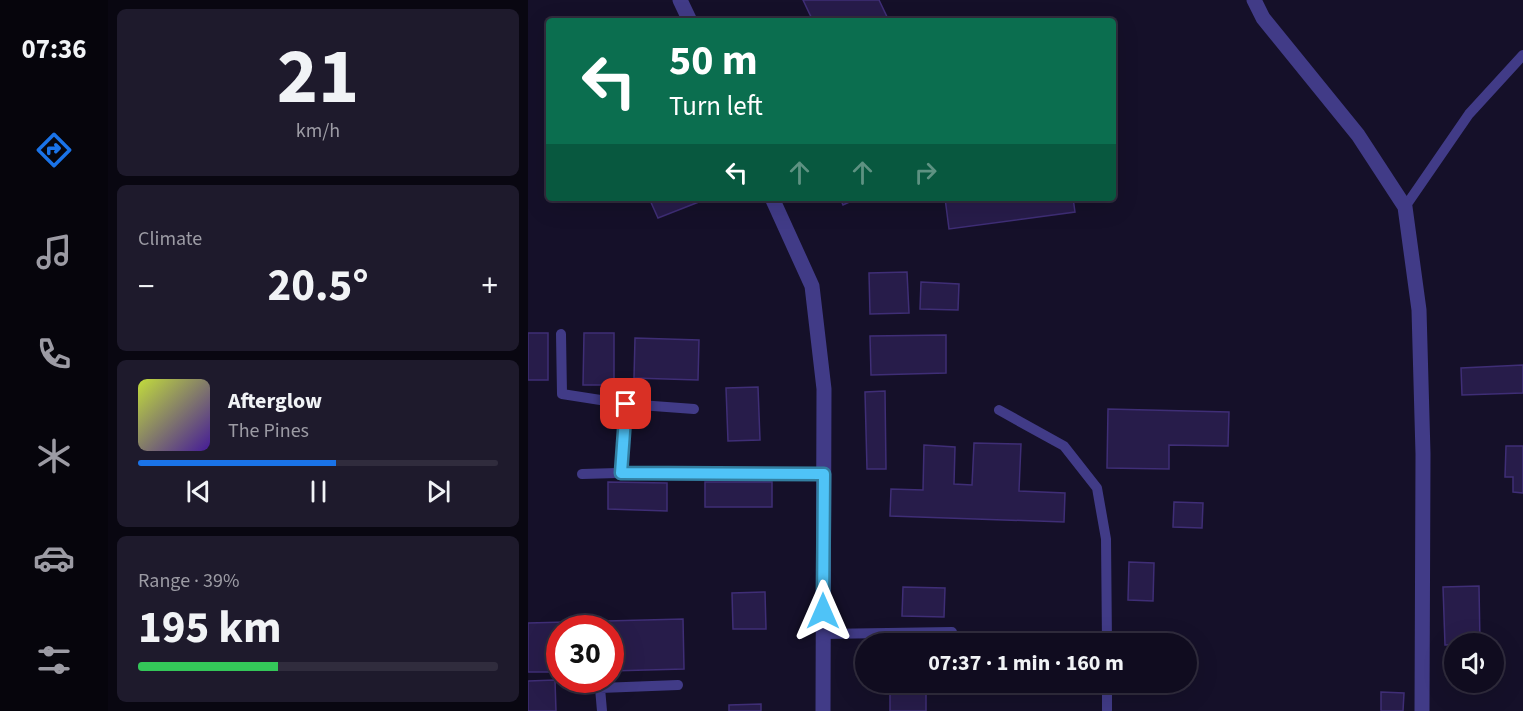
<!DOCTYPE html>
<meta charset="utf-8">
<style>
:root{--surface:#100c1f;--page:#1e1a2c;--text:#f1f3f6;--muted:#9c9ba4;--line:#302c3d;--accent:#1a73e8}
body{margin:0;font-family:"Source Sans 3",sans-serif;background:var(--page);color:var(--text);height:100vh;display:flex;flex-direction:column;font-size:22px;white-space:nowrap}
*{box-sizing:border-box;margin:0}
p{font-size:20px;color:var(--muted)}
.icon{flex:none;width:33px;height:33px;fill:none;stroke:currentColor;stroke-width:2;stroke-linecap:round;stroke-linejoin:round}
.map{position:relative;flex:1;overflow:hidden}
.sheet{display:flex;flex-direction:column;gap:9px;padding:9px;background:#090711;width:420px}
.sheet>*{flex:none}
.top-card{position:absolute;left:18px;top:18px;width:570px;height:183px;border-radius:6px;box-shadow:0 6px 24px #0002,0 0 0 2px var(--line);background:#0b6e4f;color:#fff;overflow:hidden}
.buttons{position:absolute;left:916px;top:633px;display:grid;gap:12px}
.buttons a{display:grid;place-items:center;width:60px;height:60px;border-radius:50%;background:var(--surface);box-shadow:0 6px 24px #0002,0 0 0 2px var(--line);font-size:30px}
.speed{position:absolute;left:18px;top:615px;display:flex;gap:12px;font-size:30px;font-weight:700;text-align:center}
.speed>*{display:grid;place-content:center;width:78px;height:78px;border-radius:50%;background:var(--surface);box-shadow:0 6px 24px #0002,0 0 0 2px var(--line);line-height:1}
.speed .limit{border:9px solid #d22;background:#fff;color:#111}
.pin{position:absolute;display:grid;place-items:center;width:51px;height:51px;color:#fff;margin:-26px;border-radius:12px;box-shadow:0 3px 9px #0006}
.me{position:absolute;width:66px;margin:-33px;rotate:0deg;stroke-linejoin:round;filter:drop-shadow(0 0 4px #0008)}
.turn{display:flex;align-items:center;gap:21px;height:126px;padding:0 24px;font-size:27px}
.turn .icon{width:78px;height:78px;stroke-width:2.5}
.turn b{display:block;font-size:42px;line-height:51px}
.lanes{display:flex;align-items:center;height:57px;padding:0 24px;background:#0003;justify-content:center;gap:30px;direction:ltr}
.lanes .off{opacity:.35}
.big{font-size:45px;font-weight:700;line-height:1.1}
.sheet .tile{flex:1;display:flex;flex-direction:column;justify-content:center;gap:9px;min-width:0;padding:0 21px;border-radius:9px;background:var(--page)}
.sheet .dial{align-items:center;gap:0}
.dial b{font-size:78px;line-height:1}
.song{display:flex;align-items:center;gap:18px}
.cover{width:72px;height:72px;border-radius:9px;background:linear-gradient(135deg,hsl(70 70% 55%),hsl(260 70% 35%))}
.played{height:6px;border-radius:3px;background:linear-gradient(90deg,var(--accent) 55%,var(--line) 55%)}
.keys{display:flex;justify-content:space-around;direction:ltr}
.heat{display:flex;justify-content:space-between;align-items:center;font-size:33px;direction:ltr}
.charge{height:9px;border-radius:4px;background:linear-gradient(90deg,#34c759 39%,var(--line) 0)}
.trip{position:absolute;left:327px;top:633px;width:342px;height:60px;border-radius:30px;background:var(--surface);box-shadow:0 6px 24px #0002,0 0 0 2px var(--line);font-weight:700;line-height:60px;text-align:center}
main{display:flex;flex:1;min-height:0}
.tab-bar{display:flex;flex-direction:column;width:108px;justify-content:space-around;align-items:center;background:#06050c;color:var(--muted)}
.tab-bar .icon{width:42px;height:42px}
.tab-bar .selected{color:var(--accent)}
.tab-bar b{font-size:27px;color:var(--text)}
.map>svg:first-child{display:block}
</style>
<main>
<nav class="tab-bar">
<b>07:36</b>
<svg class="icon selected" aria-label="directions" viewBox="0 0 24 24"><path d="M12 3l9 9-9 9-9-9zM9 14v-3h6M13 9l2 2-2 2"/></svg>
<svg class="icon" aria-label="music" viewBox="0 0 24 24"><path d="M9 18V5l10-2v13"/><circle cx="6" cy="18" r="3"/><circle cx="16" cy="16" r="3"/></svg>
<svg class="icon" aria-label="phone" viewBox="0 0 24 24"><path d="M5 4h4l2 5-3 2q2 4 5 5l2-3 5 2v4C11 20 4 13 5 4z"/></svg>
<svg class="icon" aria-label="climate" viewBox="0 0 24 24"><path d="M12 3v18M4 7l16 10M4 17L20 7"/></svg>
<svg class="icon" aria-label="car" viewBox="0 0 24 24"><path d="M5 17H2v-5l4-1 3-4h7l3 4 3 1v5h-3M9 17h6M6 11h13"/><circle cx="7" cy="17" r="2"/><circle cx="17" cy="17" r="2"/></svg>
<svg class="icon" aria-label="filters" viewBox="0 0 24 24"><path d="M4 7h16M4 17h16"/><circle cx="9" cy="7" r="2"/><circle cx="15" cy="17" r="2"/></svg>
</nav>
<section class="sheet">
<div class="tile dial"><b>21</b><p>km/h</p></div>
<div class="tile"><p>Climate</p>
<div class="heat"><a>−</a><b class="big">20.5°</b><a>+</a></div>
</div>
<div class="tile">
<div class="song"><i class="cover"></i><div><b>Afterglow</b><p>The Pines</p></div></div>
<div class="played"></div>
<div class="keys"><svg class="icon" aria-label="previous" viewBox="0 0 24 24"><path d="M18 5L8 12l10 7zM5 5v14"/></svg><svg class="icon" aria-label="pause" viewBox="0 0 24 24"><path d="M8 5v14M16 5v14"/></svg><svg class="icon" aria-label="next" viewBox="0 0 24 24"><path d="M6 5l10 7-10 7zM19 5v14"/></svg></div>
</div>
<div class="tile"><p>Range · 39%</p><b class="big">195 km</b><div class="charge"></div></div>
</section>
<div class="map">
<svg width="995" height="711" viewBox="0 0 995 711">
<rect width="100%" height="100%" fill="#151029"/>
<g fill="#271c4a" stroke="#3f2e76" stroke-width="1.5">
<polygon points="275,0 351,0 361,21 285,21"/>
<polygon points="121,198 181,198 130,218"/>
<polygon points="312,198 330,198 315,205"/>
<polygon points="417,198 545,198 547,212 421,229"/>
<polygon points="379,272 381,313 342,314 341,273"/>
<polygon points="393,282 431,284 430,310 392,309"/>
<rect x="0" y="333" width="20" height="47"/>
<polygon points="56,333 86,333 86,385 55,385"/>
<polygon points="418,335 418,373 343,375 342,336"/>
<polygon points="107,338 171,340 170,380 106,378"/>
<polygon points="995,365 995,393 934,395 933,368"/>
<polygon points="230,387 232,440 200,441 198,388"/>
<polygon points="357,391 358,469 339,469 337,392"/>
<polygon points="580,409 701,412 700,446 641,445 641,469 579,468"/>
<polygon points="446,443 493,444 491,491 537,493 536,522 362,516 363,489 395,490 396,445 427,447 426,484 444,485"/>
<polygon points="978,446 995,446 995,493 985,492 985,477 977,477"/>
<polygon points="80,482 139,483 139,511 80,509"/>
<rect x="177" y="482" width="67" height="25"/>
<polygon points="646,502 675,503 674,528 645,527"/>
<polygon points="601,562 626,563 625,601 600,600"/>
<polygon points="951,586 952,644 917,645 915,587"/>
<polygon points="375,587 417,588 416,617 374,616"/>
<polygon points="237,592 238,629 205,629 204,593"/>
<polygon points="155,619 156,669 82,671 82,628 32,628 32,672 0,672 0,623"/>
<polygon points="27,680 28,711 0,711 0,681"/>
<rect x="362" y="686" width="36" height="25"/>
<polygon points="853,692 876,693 875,711 853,711"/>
<polygon points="233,704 233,711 201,711 201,705"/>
</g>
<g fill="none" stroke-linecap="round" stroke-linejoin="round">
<g stroke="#413b87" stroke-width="10">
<polyline points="877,207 941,114 995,55"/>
<polyline points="33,334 34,394 98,404"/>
<polyline points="471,410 536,446 569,488 578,539 579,644"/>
<polyline points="93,473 98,404 166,409"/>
<polyline points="54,474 160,471 296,474"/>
<polyline points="295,634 424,632"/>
<polyline points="74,711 72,688 150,685"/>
<polyline points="579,711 579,682"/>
</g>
<g stroke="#413b87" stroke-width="15">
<polyline points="152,0 162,21"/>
<polyline points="726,0 735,18 830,135 877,207 891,310 895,454 894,711"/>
<polyline points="244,198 284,286 296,389 295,711"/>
</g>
</g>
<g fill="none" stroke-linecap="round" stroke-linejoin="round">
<g stroke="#337fa1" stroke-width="15">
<polyline id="route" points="98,404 93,473 296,474 295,611"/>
</g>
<use href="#route" stroke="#4fc3f7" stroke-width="10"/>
</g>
</svg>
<div class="buttons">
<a><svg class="icon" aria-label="sound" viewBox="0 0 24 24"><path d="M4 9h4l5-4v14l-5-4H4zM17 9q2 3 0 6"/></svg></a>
</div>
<div class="speed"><div class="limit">30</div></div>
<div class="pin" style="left:98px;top:404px;background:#d93025"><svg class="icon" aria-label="arrive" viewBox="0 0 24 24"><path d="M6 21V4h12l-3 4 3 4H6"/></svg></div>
<svg class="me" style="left:295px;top:611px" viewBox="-20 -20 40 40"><path d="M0-17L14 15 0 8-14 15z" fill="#4fc3f7" stroke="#fff" stroke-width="4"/></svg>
<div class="trip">07:37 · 1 min · 160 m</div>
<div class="top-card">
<div class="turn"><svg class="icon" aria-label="left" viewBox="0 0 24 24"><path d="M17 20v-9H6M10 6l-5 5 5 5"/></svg><div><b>50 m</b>Turn left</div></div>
<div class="lanes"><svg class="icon" aria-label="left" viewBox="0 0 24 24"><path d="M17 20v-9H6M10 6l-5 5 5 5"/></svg><svg class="icon off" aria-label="ahead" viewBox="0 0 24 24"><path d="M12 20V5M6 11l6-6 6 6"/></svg><svg class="icon off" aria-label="ahead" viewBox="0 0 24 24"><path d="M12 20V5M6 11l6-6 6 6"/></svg><svg class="icon off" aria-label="right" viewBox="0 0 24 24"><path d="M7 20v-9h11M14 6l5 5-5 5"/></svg></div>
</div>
</div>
</main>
